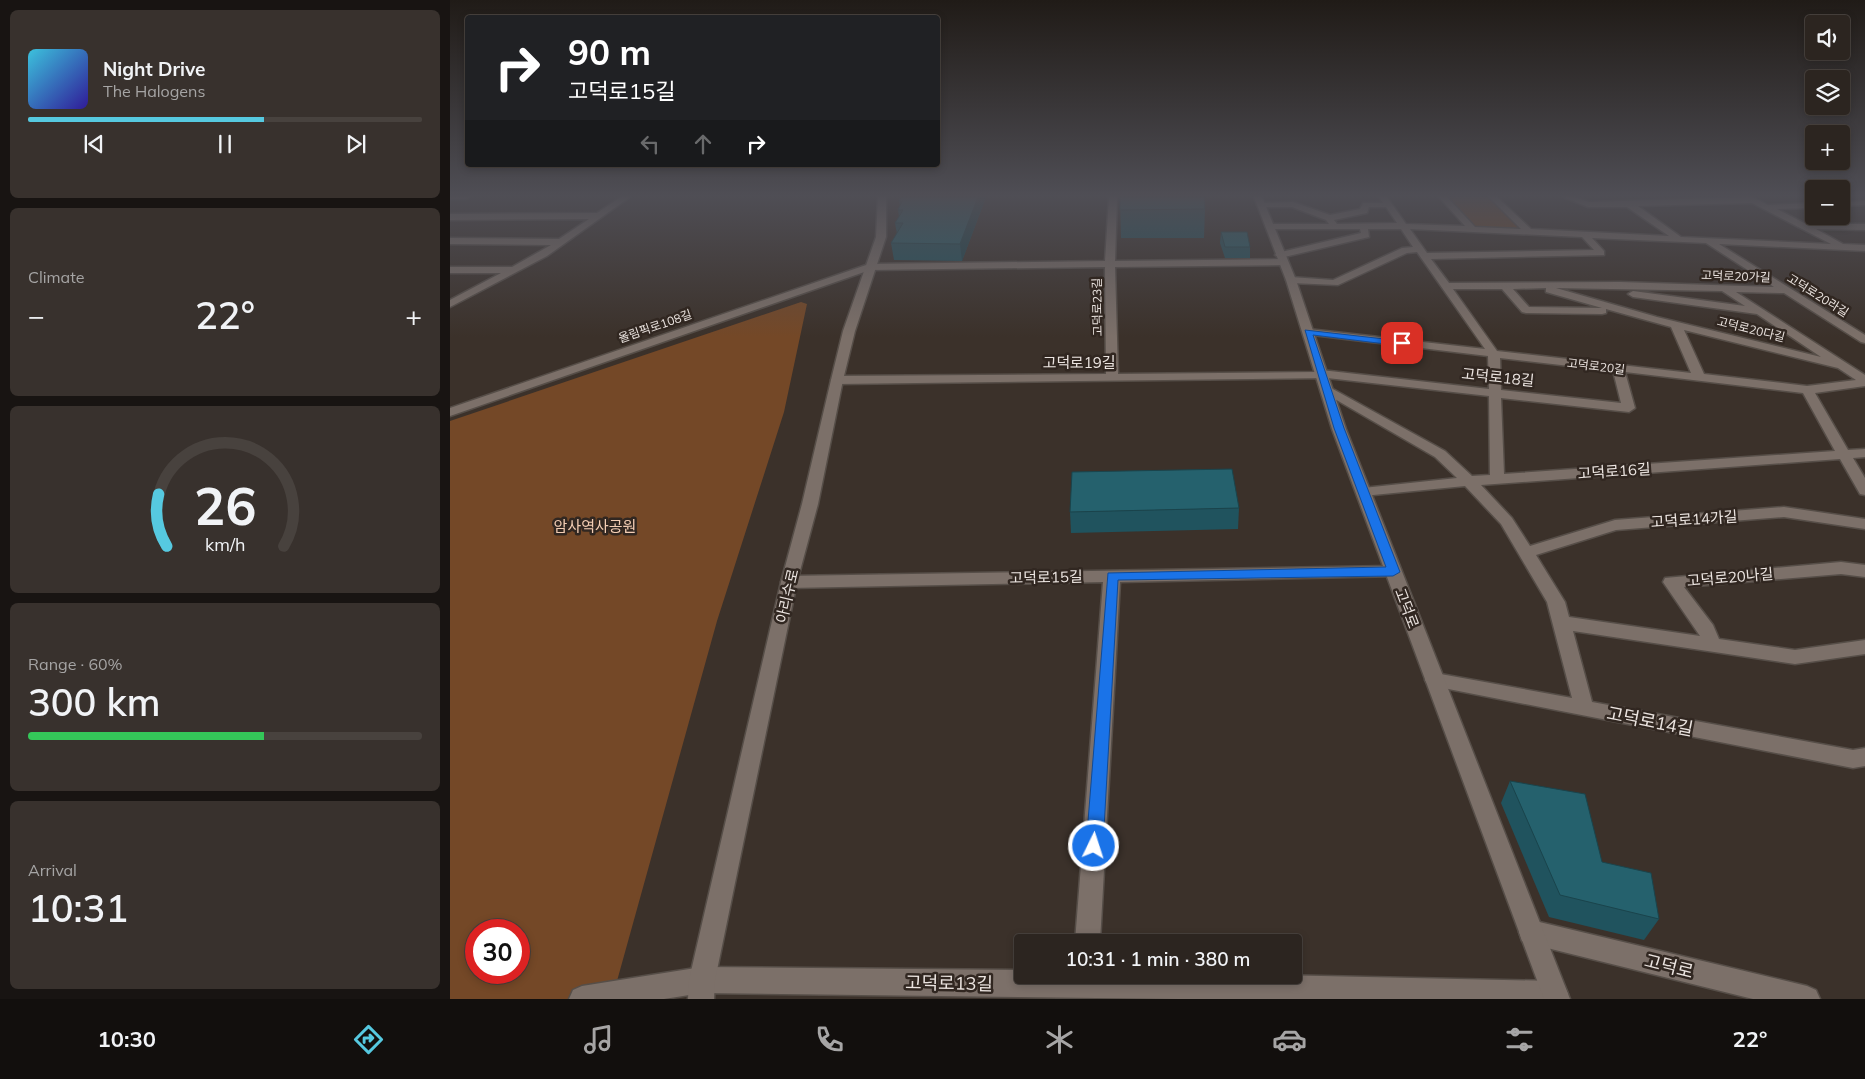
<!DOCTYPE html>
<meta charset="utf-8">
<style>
:root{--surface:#2c2520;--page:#38312d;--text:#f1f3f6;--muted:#a6a5a5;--line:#48423e;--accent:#56c9e0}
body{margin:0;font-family:Mulish,"Noto Sans KR",sans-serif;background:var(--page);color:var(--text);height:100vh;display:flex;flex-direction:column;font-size:19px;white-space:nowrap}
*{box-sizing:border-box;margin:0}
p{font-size:16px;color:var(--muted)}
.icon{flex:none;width:28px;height:28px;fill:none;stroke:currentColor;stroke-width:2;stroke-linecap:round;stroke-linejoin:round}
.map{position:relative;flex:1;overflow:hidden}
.drawer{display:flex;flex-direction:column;gap:10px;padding:10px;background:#181412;width:450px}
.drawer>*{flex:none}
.top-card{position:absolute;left:15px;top:15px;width:475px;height:152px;border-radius:5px;box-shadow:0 2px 8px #0003,0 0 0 1px var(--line);background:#202124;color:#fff;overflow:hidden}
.tools{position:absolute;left:1355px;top:15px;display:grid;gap:10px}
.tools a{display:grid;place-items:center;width:45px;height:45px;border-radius:5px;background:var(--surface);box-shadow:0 2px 8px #0003,0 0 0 1px var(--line);font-size:25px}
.speed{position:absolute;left:15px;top:919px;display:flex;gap:10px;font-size:25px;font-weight:700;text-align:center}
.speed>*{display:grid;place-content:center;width:65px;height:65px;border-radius:50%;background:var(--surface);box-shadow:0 2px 8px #0003,0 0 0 1px var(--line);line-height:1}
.speed .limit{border:8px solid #d22;background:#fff;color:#111}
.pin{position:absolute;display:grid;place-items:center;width:42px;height:42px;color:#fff;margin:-21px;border-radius:10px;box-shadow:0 2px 8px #0006}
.me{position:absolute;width:55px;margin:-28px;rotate:4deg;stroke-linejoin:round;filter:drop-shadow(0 0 4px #0008)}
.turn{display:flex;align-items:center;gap:18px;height:105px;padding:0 20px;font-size:22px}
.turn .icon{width:65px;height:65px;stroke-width:2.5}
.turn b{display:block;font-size:35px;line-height:42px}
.lanes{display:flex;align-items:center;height:48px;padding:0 20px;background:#0003;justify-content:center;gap:25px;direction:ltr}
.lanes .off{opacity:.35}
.big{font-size:38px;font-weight:600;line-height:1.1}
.drawer .tile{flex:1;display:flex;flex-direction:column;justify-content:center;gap:8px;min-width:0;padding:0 18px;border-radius:8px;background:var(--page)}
.drawer .dial{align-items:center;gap:0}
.dial svg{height:130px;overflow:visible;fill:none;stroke:var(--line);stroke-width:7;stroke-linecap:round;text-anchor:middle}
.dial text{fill:var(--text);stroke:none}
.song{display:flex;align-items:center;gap:15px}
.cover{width:60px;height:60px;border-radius:8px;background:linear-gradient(135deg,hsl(190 70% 55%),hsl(250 70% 35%))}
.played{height:5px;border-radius:2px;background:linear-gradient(90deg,var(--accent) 60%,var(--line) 60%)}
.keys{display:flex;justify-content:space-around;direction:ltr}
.heat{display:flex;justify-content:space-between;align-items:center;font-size:28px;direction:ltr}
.charge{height:8px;border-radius:4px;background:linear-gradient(90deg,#34c759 60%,var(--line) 0)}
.trip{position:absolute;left:564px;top:934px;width:288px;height:50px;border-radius:5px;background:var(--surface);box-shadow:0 2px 8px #0003,0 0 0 1px var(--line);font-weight:600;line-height:50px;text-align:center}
.menu{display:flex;height:80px;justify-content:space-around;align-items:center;background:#120f0d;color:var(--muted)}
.menu .icon{width:35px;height:35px}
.menu .current{color:var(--accent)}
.menu b{font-size:22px;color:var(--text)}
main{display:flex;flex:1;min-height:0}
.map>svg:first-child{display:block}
</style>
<main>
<section class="drawer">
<div class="tile">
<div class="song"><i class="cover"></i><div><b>Night Drive</b><p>The Halogens</p></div></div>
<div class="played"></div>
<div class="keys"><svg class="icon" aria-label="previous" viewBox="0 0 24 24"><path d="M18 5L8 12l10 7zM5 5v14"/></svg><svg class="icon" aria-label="pause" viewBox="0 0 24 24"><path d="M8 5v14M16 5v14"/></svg><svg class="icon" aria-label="next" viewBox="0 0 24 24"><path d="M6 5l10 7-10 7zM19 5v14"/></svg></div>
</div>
<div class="tile"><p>Climate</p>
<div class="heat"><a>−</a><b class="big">22°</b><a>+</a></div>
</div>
<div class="tile dial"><svg viewBox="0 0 100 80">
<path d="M14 69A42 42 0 1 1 86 69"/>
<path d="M14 69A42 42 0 0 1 9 37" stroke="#56c9e0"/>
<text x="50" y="56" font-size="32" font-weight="700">26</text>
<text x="50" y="72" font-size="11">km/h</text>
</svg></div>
<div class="tile"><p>Range · 60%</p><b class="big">300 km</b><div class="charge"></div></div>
<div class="tile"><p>Arrival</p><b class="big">10:31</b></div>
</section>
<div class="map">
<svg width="1415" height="999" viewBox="0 0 1415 999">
<rect width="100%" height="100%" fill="#3b312a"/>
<g fill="#744827" fill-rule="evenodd">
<polygon points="999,197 1039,197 1073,231 1026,228"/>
<path d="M 351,302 L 357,304 L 334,412 L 267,621 L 162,999 L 0,999 L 0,421 ZM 26,930 L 69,930 L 69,972 L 26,972 Z"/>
</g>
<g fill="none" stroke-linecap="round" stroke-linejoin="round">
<g stroke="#564e48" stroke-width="3">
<g id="minor">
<polygon points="0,197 20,197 16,199 0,199"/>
<polygon points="171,197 180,197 97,256 0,307 0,300 51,273 0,273 0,267 62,267 101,245 0,244 0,238 109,239 139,219 0,220 0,214 147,213"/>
<path d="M 659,197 L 667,197 L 665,261 L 833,259 L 838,262 L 833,265 L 665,267 L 668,374 L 866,372 L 871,370 L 1039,389 L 1038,356 L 854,334 L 854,330 L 858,329 L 1035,349 L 967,252 L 957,253 L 888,285 L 841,283 L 836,280 L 841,277 L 883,280 L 952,248 L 963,247 L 951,229 L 918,229 L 919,237 L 830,258 L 825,255 L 827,253 L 911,233 L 910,229 L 817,229 L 817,225 L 820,224 L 879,224 L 876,220 L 842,207 L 811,207 L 807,205 L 808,203 L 843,202 L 880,215 L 910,209 L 913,203 L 933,203 L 929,197 L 937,197 L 956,224 L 1015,226 L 989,197 L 997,197 L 1025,227 L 1071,229 L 1039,197 L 1047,197 L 1081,229 L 1219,236 L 1177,207 L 1138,207 L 1113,197 L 1124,197 L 1139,202 L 1302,197 L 1318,205 L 1364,203 L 1364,208 L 1327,209 L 1356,224 L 1415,224 L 1415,230 L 1366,229 L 1393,244 L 1415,245 L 1415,251 L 1269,244 L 1415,335 L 1415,343 L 1411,342 L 1334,293 L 1286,292 L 1415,375 L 1415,386 L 1365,393 L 1398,450 L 1415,449 L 1415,457 L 1403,458 L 1415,478 L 1415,495 L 1410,494 L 1390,459 L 1031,485 L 1062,518 L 1080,546 L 1165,520 L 1334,507 L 1415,519 L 1415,529 L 1334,517 L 1166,530 L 1086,555 L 1115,602 L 1119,617 L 1250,636 L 1213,582 L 1215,578 L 1391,562 L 1415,565 L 1415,577 L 1391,574 L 1234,587 L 1263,625 L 1269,639 L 1345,650 L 1415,640 L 1415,654 L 1345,664 L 1123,631 L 1142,702 L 1403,750 L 1415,748 L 1415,766 L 1403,768 L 978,685 L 975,680 L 978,675 L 985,673 L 1122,698 L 1097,602 L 1051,524 L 1015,486 L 913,496 L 908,495 L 906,492 L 908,489 L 913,488 L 1007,478 L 985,457 L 871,391 L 873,388 L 881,388 L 995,451 L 1022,476 L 1040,475 L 1039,396 L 877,378 L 387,384 L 381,380 L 387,376 L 656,374 L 655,267 L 420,270 L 0,416 L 0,408 L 419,264 L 655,261 ZM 1302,203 L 1381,244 L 1231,237 L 1188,206 ZM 919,207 L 936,207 L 947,223 L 887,224 L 884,220 L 917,213 ZM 960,229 L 1132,237 L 1144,250 L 977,253 ZM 1142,238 L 1256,243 L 1324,287 L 1170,282 L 999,283 L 981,259 L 1154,255 L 1154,251 ZM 1096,288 L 1096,292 L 1152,308 L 1079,307 L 1063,289 ZM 1106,288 L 1272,291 L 1295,306 L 1183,291 L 1178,294 L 1183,297 L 1307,314 L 1371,357 L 1207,317 ZM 1003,289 L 1052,289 L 1072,312 L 1076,313 L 1152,314 L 1156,313 L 1156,309 L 1221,327 L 1241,373 L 1047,351 ZM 1234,330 L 1388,368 L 1406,380 L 1357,386 L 1254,374 ZM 1050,358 L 1163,371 L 1171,403 L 1051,390 ZM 1175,372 L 1353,393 L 1385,451 L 1054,474 L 1051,398 L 1179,412 L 1185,408 Z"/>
<polygon points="1415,201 1415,205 1391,206 1391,202"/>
<polygon points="943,566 949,568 951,572 949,576 670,582 650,942 625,942 653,582 339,588 333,586 331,582 333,578 339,576"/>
<polygon points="1081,920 1357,986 1366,990 1370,999 1303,999 1081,944 1072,941 1069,932 1072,923"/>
<polygon points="252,967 572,970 572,975 826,975 1105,981 1114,985 1118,994 1116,999 727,999 252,993 214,999 119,999 123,990 132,986"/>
</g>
</g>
<g stroke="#564e48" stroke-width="3">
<polygon id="tertiary" points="428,197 436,197 436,237 405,331 393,380 368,504 347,582 265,980 264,999 238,999 239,980 331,582 352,504 381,380 393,331 426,237"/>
</g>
<g stroke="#564e48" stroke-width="3">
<polygon id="secondary" points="804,197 812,197 846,280 896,429 1120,999 1094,999 882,429 836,280"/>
</g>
<use href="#minor" fill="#7c7069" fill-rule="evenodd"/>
<use href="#tertiary" fill="#7c7069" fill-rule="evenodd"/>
<use href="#secondary" fill="#7c7069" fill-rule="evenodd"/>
</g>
<g fill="#20535e">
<polygon points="536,197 512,261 444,260 441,243 447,234 445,223 449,217 448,210 450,205 449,201"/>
<polygon points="670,197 755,209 754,238 671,238"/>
<polygon points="771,232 800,247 800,258 775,258 770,243"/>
<polygon points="789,508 788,529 621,533 620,512"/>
<polygon points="1060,781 1152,862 1209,919 1194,940 1099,917 1051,803"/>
</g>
<polygon fill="#1a444c" points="528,197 536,197 512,261 510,244"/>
<g fill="#25616d" stroke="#1a444c">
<polygon points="451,197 528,197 510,244 441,243 453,223 445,223 453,210 448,210 452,201 449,201"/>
<polygon points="670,197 754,197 755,209 670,210"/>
<polygon points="771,232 797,232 800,247 775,247"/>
<polygon points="782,469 789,508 620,512 622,472"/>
<polygon points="1060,781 1135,794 1152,862 1201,873 1209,919 1110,895"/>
</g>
<linearGradient id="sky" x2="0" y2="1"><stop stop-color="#201b17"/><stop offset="0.58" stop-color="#4f4e55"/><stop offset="1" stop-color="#4f4e55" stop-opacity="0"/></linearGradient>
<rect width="1415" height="337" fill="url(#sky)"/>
<polygon fill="#1a73e8" stroke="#114b97" points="855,330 952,341 957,343 952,346 863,335 894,428 950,572 943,576 668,580 653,846 651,852 644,854 638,852 636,846 658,573 936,567 884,428"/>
<g text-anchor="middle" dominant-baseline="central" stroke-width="5" stroke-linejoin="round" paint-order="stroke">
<g font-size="12" fill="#ebe4e0" stroke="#312721">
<text transform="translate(1286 276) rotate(2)">고덕로20가길</text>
<text transform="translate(1368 295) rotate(32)">고덕로20라길</text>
<text transform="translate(647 307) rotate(-91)">고덕로23길</text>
<text transform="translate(205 326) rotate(-19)">올림픽로108길</text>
<text transform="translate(1301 329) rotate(14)">고덕로20다길</text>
<text transform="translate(1146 366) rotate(7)">고덕로20길</text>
</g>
<g font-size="15" fill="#ebe4e0" stroke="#312721">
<text x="629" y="362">고덕로19길</text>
<text transform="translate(1048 377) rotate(6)">고덕로18길</text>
<text transform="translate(1164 471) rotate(-4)">고덕로16길</text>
<text transform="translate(1244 519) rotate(-4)">고덕로14가길</text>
<text transform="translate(596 577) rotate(-1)">고덕로15길</text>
<text transform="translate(1280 577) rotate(-5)">고덕로20나길</text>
<text transform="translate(337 596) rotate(-77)">아리수로</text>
<text transform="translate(957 608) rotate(69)">고덕로</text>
</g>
<g font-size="15" fill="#f4ceb4" stroke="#312721">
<text x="145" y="526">암사역사공원</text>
</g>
<g font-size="18" fill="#ebe4e0" stroke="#312721">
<text transform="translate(1200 721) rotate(11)">고덕로14길</text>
<text transform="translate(1219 966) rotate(14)">고덕로</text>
<text transform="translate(499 983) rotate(1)">고덕로13길</text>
</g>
</g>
</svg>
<div class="tools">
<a><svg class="icon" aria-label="sound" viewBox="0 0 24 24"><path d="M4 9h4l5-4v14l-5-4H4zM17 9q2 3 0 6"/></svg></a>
<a><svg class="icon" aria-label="layers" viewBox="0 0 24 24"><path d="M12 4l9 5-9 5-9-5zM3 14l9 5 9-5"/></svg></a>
<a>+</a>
<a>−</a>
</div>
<div class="speed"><div class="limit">30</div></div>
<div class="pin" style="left:952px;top:343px;background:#d93025"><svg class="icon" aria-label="arrive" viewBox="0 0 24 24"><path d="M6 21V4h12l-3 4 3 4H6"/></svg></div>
<svg class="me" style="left:644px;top:846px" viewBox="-20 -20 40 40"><circle r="17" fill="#1a73e8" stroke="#fff" stroke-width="3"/><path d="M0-11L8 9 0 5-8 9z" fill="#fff"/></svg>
<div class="trip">10:31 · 1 min · 380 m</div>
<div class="top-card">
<div class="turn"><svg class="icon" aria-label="right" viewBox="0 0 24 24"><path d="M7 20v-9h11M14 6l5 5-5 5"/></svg><div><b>90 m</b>고덕로15길</div></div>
<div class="lanes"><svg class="icon off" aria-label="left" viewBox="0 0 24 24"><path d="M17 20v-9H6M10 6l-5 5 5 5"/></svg><svg class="icon off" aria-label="ahead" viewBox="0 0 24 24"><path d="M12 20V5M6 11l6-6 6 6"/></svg><svg class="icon" aria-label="right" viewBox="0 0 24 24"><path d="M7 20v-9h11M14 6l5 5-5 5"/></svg></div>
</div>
</div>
</main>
<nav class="menu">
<b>10:30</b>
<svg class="icon current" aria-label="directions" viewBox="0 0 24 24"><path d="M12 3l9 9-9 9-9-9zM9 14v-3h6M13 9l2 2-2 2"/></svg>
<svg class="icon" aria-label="music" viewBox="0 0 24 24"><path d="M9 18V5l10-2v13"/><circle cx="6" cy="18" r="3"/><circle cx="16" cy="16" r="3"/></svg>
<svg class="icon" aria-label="phone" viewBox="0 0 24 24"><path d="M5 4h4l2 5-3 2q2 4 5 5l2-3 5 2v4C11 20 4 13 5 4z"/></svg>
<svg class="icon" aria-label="climate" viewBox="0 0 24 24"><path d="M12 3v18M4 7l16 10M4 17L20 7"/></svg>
<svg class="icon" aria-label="car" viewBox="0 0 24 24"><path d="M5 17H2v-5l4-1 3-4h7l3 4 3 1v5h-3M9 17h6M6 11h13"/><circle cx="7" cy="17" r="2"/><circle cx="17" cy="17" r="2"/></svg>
<svg class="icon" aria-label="filters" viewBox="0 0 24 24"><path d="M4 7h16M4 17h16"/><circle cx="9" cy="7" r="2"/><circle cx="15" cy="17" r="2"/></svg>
<b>22°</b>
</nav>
